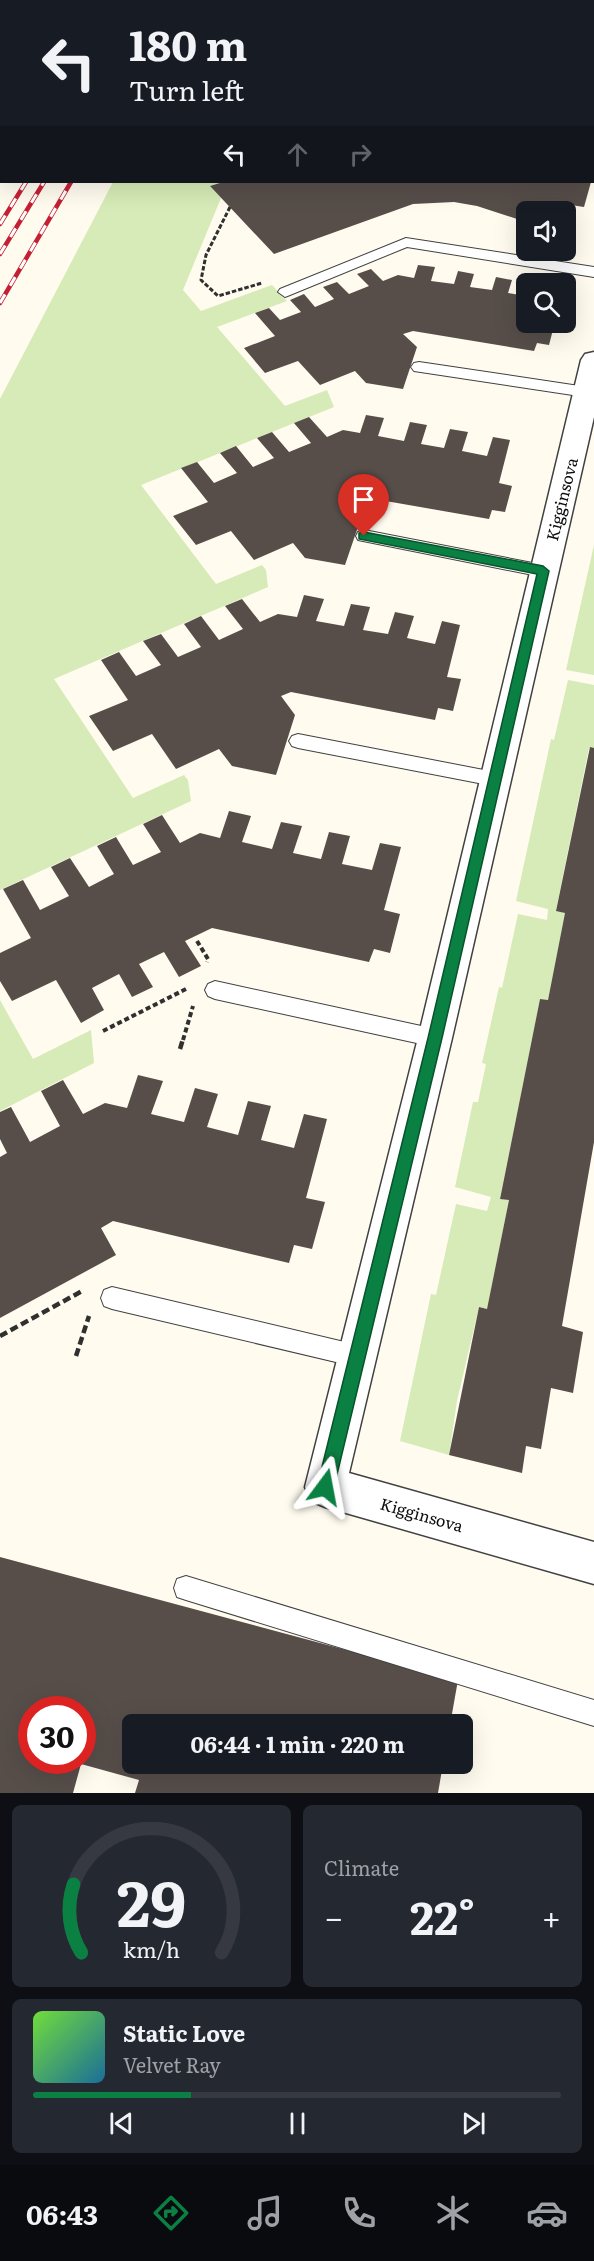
<!DOCTYPE html>
<meta charset="utf-8">
<style>
:root{--surface:#171b24;--page:#242831;--text:#f1f3f6;--muted:#9ea1a6;--line:#363941;--accent:#0b8043}
body{margin:0;font-family:Literata,serif;background:var(--page);color:var(--text);height:100vh;display:flex;flex-direction:column;font-size:22px;white-space:nowrap}
*{box-sizing:border-box;margin:0}
p{font-size:20px;color:var(--muted)}
.icon{flex:none;width:33px;height:33px;fill:none;stroke:currentColor;stroke-width:2;stroke-linecap:round;stroke-linejoin:round}
.map{position:relative;height:1793px;overflow:hidden}
.panel{display:flex;flex-direction:column;gap:12px;padding:12px;background:#0d0f14;flex:1}
.panel>*{flex:none}
.guide{position:absolute;left:0px;top:0px;width:594px;height:183px;box-shadow:0 6px 24px #0002;background:#171b24;color:var(--text);overflow:hidden}
.buttons{position:absolute;left:516px;top:201px;display:grid;gap:12px}
.buttons a{display:grid;place-items:center;width:60px;height:60px;border-radius:9px;background:var(--surface);box-shadow:0 6px 24px #0002;font-size:30px}
.speed{position:absolute;left:18px;top:1696px;display:flex;gap:12px;font-size:30px;font-weight:700;text-align:center}
.speed>*{display:grid;place-content:center;width:78px;height:78px;border-radius:50%;background:var(--surface);box-shadow:0 6px 24px #0002;line-height:1}
.speed .limit{border:9px solid #d22;background:#fff;color:#111}
.pin{position:absolute;display:grid;place-items:center;width:51px;height:51px;color:#fff;margin:-62px -26px;border-radius:50% 50% 50% 0;rotate:-45deg;box-shadow:0 0 6px #0007}
.pin .icon{rotate:45deg}
.me{position:absolute;width:66px;margin:-33px;rotate:13deg;stroke-linejoin:round;filter:drop-shadow(0 0 4px #0008)}
.turn{display:flex;align-items:center;gap:21px;height:126px;padding:0 30px;font-size:27px}
.turn .icon{width:78px;height:78px;stroke-width:2.5}
.turn b{display:block;font-size:42px;line-height:51px}
.lanes{display:flex;align-items:center;height:57px;padding:0 30px;background:#0003;justify-content:center;gap:30px;direction:ltr}
.lanes .off{opacity:.35}
.big{font-size:45px;font-weight:700;line-height:1.1}
.panel .tile{flex:1;display:flex;flex-direction:column;justify-content:center;gap:9px;min-width:0;padding:0 21px;border-radius:9px;background:var(--page)}
.panel .dial{align-items:center;gap:0}
.dial svg{height:156px;overflow:visible;fill:none;stroke:var(--line);stroke-width:7;stroke-linecap:round;text-anchor:middle}
.dial text{fill:var(--text);stroke:none}
.song{display:flex;align-items:center;gap:18px}
.cover{width:72px;height:72px;border-radius:9px;background:linear-gradient(135deg,hsl(100 70% 55%),hsl(200 70% 35%))}
.played{height:6px;border-radius:3px;background:linear-gradient(90deg,var(--accent) 30%,var(--line) 30%)}
.keys{display:flex;justify-content:space-around;direction:ltr}
.heat{display:flex;justify-content:space-between;align-items:center;font-size:33px;direction:ltr}
.panel .tiles{flex:1;display:grid;gap:12px;grid-template-columns:1fr 1fr}
.tile:last-child{grid-column:span 2}
.trip{position:absolute;left:122px;top:1714px;width:351px;height:60px;border-radius:9px;background:var(--surface);box-shadow:0 6px 24px #0002;font-weight:700;line-height:60px;text-align:center}
.tabs{display:flex;height:96px;justify-content:space-around;align-items:center;background:#090b0e;color:var(--muted)}
.tabs .icon{width:42px;height:42px}
.tabs .active{color:var(--accent)}
.tabs b{font-size:27px;color:var(--text)}
.map>svg:first-child{display:block}
</style>
<div class="map">
<svg width="594" height="1793" viewBox="0 0 594 1793">
<rect width="100%" height="100%" fill="#fffbef"/>
<g fill="#d6ebb7">
<polygon points="113,182 223,182 210,186 221,198 183,290 201,311 272,285 287,301 217,327 285,406 327,390 334,407 141,485 216,584 262,565 266,570 268,587 54,679 133,798 184,775 188,780 191,801 0,890 0,399"/>
<polygon points="594,545 594,675 566,670"/>
<polygon points="568,680 594,685 594,748 589,748 556,910 565,913 548,1000 540,999 500,1198 509,1200 487,1309 479,1307 457,1401 449,1455 400,1441 431,1294 436,1295 456,1204 487,1211 491,1197 455,1187 473,1102 478,1102 486,1064 482,1063 499,987 502,988 518,914 547,920 548,909 516,901 551,739 554,740"/>
<polygon points="0,1000 33,1059 91,1030 94,1063 0,1111"/>
</g>
<g fill="#574e4a" fill-rule="evenodd">
<polygon points="223,182 591,182 584,207 564,204 544,212 526,212 526,218 517,219 477,206 454,202 413,204 274,254 210,186"/>
<polygon points="418,265 435,267 431,281 454,284 458,271 474,274 470,287 492,290 496,277 512,280 508,293 526,296 526,322 555,322 549,345 537,343 534,351 413,331 403,334 417,347 403,389 366,383 355,371 320,385 298,361 265,373 244,348 275,336 255,313 269,308 280,320 301,312 290,300 304,294 315,307 334,299 323,287 337,282 349,294 369,286 357,274 371,269 383,281 398,275 414,278"/>
<polygon points="366,415 384,418 378,436 404,441 410,422 427,425 421,444 444,448 450,429 468,432 462,451 487,456 493,437 510,440 499,483 512,486 505,512 492,510 489,519 357,496 348,500 362,515 345,565 305,558 293,543 254,560 231,531 196,545 173,516 208,502 181,468 197,462 214,483 237,473 220,453 236,446 253,467 274,458 257,438 272,432 289,452 311,443 294,423 309,417 327,437 343,430 360,433"/>
<polygon points="304,595 324,599 316,621 344,626 351,604 370,607 363,630 388,634 395,612 414,616 407,638 435,644 442,621 460,625 447,677 461,679 453,711 438,708 435,720 291,692 281,696 295,715 276,775 232,766 219,749 176,769 152,734 113,751 89,716 128,700 101,660 119,652 136,676 161,665 143,641 161,634 178,657 201,647 184,624 201,616 219,640 243,629 225,606 242,599 260,622 278,614 297,617"/>
<polygon points="590,747 594,748 594,1142 562,1326 583,1332 573,1393 551,1388 541,1449 526,1446 522,1473 449,1455 479,1307 487,1309 509,1200 500,1199 540,999 548,1000 565,913 556,911"/>
<polygon points="229,811 251,816 242,842 272,849 281,822 302,826 293,853 321,859 329,832 350,836 342,864 372,870 380,843 401,847 384,910 400,914 390,953 374,949 369,962 212,928 185,941 201,966 179,977 164,952 139,964 153,987 132,997 119,974 92,988 104,1010 81,1023 56,980 12,1001 0,981 0,953 31,938 3,889 23,880 40,910 69,896 51,867 70,858 89,887 114,874 97,846 116,837 133,865 161,852 143,824 162,815 180,843 200,833 220,838"/>
<polygon points="138,1075 163,1081 151,1114 184,1122 195,1088 218,1094 207,1127 238,1135 248,1101 271,1106 261,1140 294,1148 304,1114 327,1119 306,1198 325,1202 312,1249 294,1245 289,1263 113,1221 101,1228 116,1255 0,1318 0,1157 7,1153 0,1139 0,1112 11,1107 30,1142 60,1126 41,1091 63,1080 83,1114 105,1103 127,1108"/>
<path d="M 0,1557 L 458,1680 L 450,1725 L 132,1725 L 132,1764 L 443,1764 L 438,1793 L 135,1793 L 139,1780 L 81,1764 L 73,1793 L 0,1793 ZM 32,1710 L 82,1710 L 82,1761 L 32,1761 Z"/>
</g>
<g fill="none" stroke-linecap="round" stroke-linejoin="round">
<g stroke="#414141" stroke-width="2">
<g id="service">
<polygon points="326,0 349,0 350,2 327,2"/>
<rect x="592" y="78" width="2" height="8"/>
<polygon points="406,238 594,267 594,277 407,247 290,295 285,297 278,292 280,289"/>
<polygon points="419,362 586,387 594,392 586,397 414,371 411,367 414,363"/>
<polygon points="364,530 543,565 551,571 543,577 358,540 356,536 358,532"/>
<polygon points="298,734 494,772 501,774 503,779 501,784 494,786 298,748 292,746 289,741 292,736"/>
<polygon points="215,981 435,1029 442,1032 445,1038 442,1044 435,1047 215,999 208,996 205,990 208,984"/>
<polygon points="112,1287 357,1345 365,1348 369,1356 365,1364 357,1367 112,1309 104,1306 101,1298 104,1290"/>
<polygon points="186,1576 594,1700 594,1726 186,1600 177,1597 174,1588 177,1579"/>
</g>
</g>
<g stroke="#414141" stroke-width="3">
<polygon id="minor" points="594,352 594,417 452,1038 349,1473 594,1542 594,1584 325,1507 311,1501 305,1487 418,1038 581,360 585,354"/>
</g>
<polyline stroke="#303030" stroke-width="3" stroke-dasharray="4.5 2" stroke-linecap="butt" points="230,207 206,255 201,280 218,296 262,283"/>
<g stroke="#303030" stroke-width="4" stroke-dasharray="5 3" stroke-linecap="butt">
<polyline points="197,941 208,959 207,962"/>
<polyline points="103,1031 188,988"/>
<polyline points="183,1040 193,1006"/>
</g>
<g stroke="#303030" stroke-width="4.5" stroke-dasharray="8 4" stroke-linecap="butt">
<polyline points="180,1049 183,1039"/>
<polyline points="0,1336 84,1290"/>
<polyline points="76,1356 89,1316"/>
</g>
<use href="#service" fill="#fff" fill-rule="evenodd"/>
<use href="#minor" fill="#fff" fill-rule="evenodd"/>
<g stroke="#c51f33" stroke-width="4.5">
<g id="rail">
<polyline points="0,224 26,182"/>
<polyline points="0,254 44,182"/>
<polyline points="0,303 71,182"/>
</g>
</g>
<use href="#rail" stroke="#fff" stroke-width="3" stroke-dasharray="10" stroke-linecap="butt"/>
</g>
<polygon fill="#0b8043" stroke="#07532c" stroke-width="1.5" points="364,532 543,566 549,571 442,1038 334,1487 331,1493 325,1496 319,1493 317,1487 428,1038 537,574 359,539 359,533"/>
<g text-anchor="middle" dominant-baseline="central" stroke-width="6" stroke-linejoin="round" paint-order="stroke">
<g font-size="16" fill="#0e0e0e" stroke="#fff">
<text transform="translate(561 499) rotate(-76)">Kigginsova</text>
<text transform="translate(422 1514) rotate(16)">Kigginsova</text>
</g>
</g>
</svg>
<div class="buttons">
<a><svg class="icon" aria-label="sound" viewBox="0 0 24 24"><path d="M4 9h4l5-4v14l-5-4H4zM17 9q2 3 0 6"/></svg></a>
<a><svg class="icon" aria-label="search" viewBox="0 0 24 24"><circle cx="10" cy="10" r="6"/><path d="M15 15l6 6"/></svg></a>
</div>
<div class="speed"><div class="limit">30</div></div>
<div class="pin" style="left:364px;top:536px;background:#d93025"><svg class="icon" aria-label="arrive" viewBox="0 0 24 24"><path d="M6 21V4h12l-3 4 3 4H6"/></svg></div>
<svg class="me" style="left:325px;top:1487px" viewBox="-20 -20 40 40"><path d="M0-17L14 15 0 8-14 15z" fill="#0b8043" stroke="#fff" stroke-width="4"/></svg>
<div class="trip">06:44 · 1 min · 220 m</div>
<div class="guide">
<div class="turn"><svg class="icon" aria-label="left" viewBox="0 0 24 24"><path d="M17 20v-9H6M10 6l-5 5 5 5"/></svg><div><b>180 m</b>Turn left</div></div>
<div class="lanes"><svg class="icon" aria-label="left" viewBox="0 0 24 24"><path d="M17 20v-9H6M10 6l-5 5 5 5"/></svg><svg class="icon off" aria-label="ahead" viewBox="0 0 24 24"><path d="M12 20V5M6 11l6-6 6 6"/></svg><svg class="icon off" aria-label="right" viewBox="0 0 24 24"><path d="M7 20v-9h11M14 6l5 5-5 5"/></svg></div>
</div>
</div>
<section class="panel">
<div class="tiles">
<div class="tile dial"><svg viewBox="0 0 100 80">
<path d="M14 69A42 42 0 1 1 86 69"/>
<path d="M14 69A42 42 0 0 1 10 34" stroke="#0b8043"/>
<text x="50" y="56" font-size="32" font-weight="700">29</text>
<text x="50" y="72" font-size="11">km/h</text>
</svg></div>
<div class="tile"><p>Climate</p>
<div class="heat"><a>−</a><b class="big">22°</b><a>+</a></div>
</div>
<div class="tile">
<div class="song"><i class="cover"></i><div><b>Static Love</b><p>Velvet Ray</p></div></div>
<div class="played"></div>
<div class="keys"><svg class="icon" aria-label="previous" viewBox="0 0 24 24"><path d="M18 5L8 12l10 7zM5 5v14"/></svg><svg class="icon" aria-label="pause" viewBox="0 0 24 24"><path d="M8 5v14M16 5v14"/></svg><svg class="icon" aria-label="next" viewBox="0 0 24 24"><path d="M6 5l10 7-10 7zM19 5v14"/></svg></div>
</div>
</div>
</section>
<nav class="tabs">
<b>06:43</b>
<svg class="icon active" aria-label="directions" viewBox="0 0 24 24"><path d="M12 3l9 9-9 9-9-9zM9 14v-3h6M13 9l2 2-2 2"/></svg>
<svg class="icon" aria-label="music" viewBox="0 0 24 24"><path d="M9 18V5l10-2v13"/><circle cx="6" cy="18" r="3"/><circle cx="16" cy="16" r="3"/></svg>
<svg class="icon" aria-label="phone" viewBox="0 0 24 24"><path d="M5 4h4l2 5-3 2q2 4 5 5l2-3 5 2v4C11 20 4 13 5 4z"/></svg>
<svg class="icon" aria-label="climate" viewBox="0 0 24 24"><path d="M12 3v18M4 7l16 10M4 17L20 7"/></svg>
<svg class="icon" aria-label="car" viewBox="0 0 24 24"><path d="M5 17H2v-5l4-1 3-4h7l3 4 3 1v5h-3M9 17h6M6 11h13"/><circle cx="7" cy="17" r="2"/><circle cx="17" cy="17" r="2"/></svg>
</nav>
